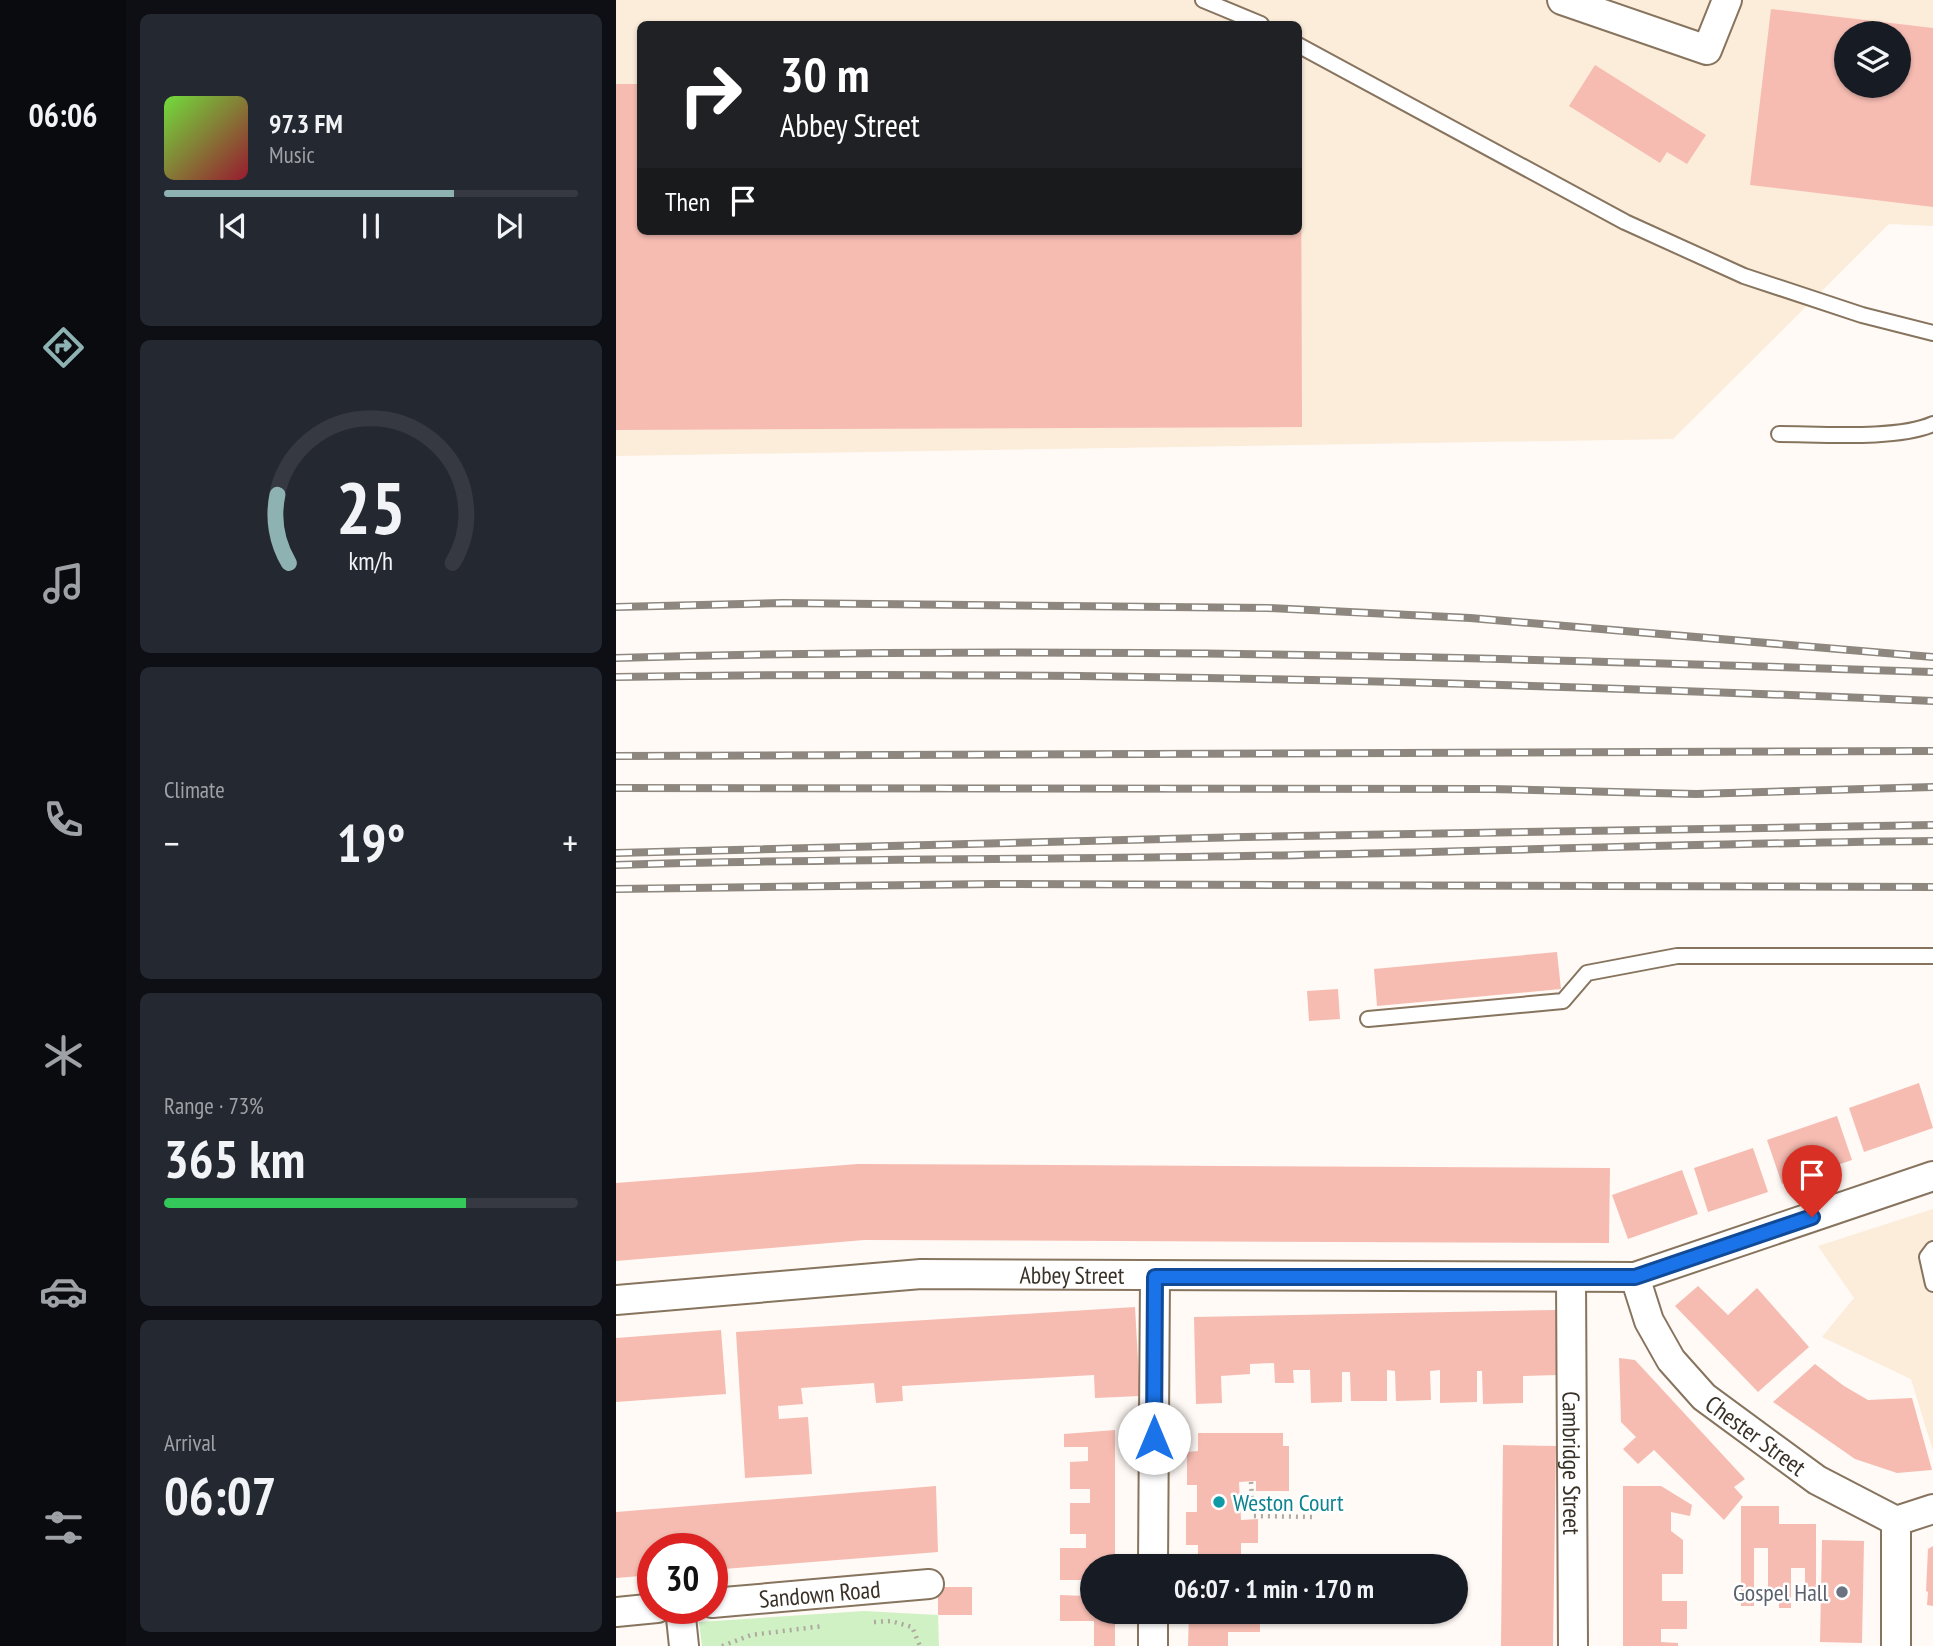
<!DOCTYPE html>
<meta charset="utf-8">
<style>
:root{--surface:#171b24;--page:#242831;--text:#f1f3f6;--muted:#9ea1a6;--line:#363941;--accent:#8eb2b2}
body{margin:0;font-family:"PT Sans Narrow",sans-serif;background:var(--page);color:var(--text);height:100vh;display:flex;flex-direction:column;font-size:26px;white-space:nowrap}
*{box-sizing:border-box;margin:0}
p{font-size:23px;color:var(--muted)}
.icon{flex:none;width:38px;height:38px;fill:none;stroke:currentColor;stroke-width:2;stroke-linecap:round;stroke-linejoin:round}
.map{position:relative;flex:1;overflow:hidden}
.sheet{display:flex;flex-direction:column;gap:14px;padding:14px;background:#0d0f14;width:490px}
.sheet>*{flex:none}
.banner{position:absolute;left:21px;top:21px;width:665px;height:214px;border-radius:10px;box-shadow:0 2px 5px #0004;background:#202124;color:#fff;overflow:hidden}
.controls{position:absolute;left:1218px;top:21px;display:grid;gap:14px}
.controls a{display:grid;place-items:center;width:77px;height:77px;border-radius:50%;background:var(--surface);box-shadow:0 2px 5px #0004;font-size:35px}
.speed{position:absolute;left:21px;top:1533px;display:flex;gap:14px;font-size:35px;font-weight:700;text-align:center}
.speed>*{display:grid;place-content:center;width:91px;height:91px;border-radius:50%;background:var(--surface);box-shadow:0 2px 5px #0004;line-height:1}
.speed .limit{border:10px solid #d22;background:#fff;color:#111}
.pin{position:absolute;display:grid;place-items:center;width:60px;height:60px;color:#fff;margin:-72px -30px;border-radius:50% 50% 50% 0;rotate:-45deg;box-shadow:0 0 7px #0007}
.pin .icon{rotate:45deg}
.me{position:absolute;width:77px;margin:-38px;rotate:0deg;stroke-linejoin:round;filter:drop-shadow(0 0 5px #0008)}
.turn{display:flex;align-items:center;gap:24px;height:147px;padding:0 28px;font-size:32px}
.turn .icon{width:91px;height:91px;stroke-width:2.5}
.turn b{display:block;font-size:49px;line-height:60px}
.then{display:flex;align-items:center;height:66px;padding:0 28px;background:#0003;gap:14px;font-size:26px}
.big{font-size:52px;font-weight:800;line-height:1.1}
.sheet .card{flex:1;display:flex;flex-direction:column;justify-content:center;gap:10px;min-width:0;padding:0 24px;border-radius:10px;background:var(--page)}
.sheet .dial{align-items:center;gap:0}
.dial svg{height:182px;overflow:visible;fill:none;stroke:var(--line);stroke-width:7;stroke-linecap:round;text-anchor:middle}
.dial text{fill:var(--text);stroke:none}
.song{display:flex;align-items:center;gap:21px}
.cover{width:84px;height:84px;border-radius:10px;background:linear-gradient(135deg,hsl(100 70% 55%),hsl(350 70% 35%))}
.played{height:7px;border-radius:4px;background:linear-gradient(90deg,var(--accent) 70%,var(--line) 70%)}
.keys{display:flex;justify-content:space-around;direction:ltr}
.heat{display:flex;justify-content:space-between;align-items:center;font-size:38px;direction:ltr}
.charge{height:10px;border-radius:5px;background:linear-gradient(90deg,#34c759 73%,var(--line) 0)}
.trip{position:absolute;left:464px;top:1554px;width:388px;height:70px;border-radius:35px;background:var(--surface);box-shadow:0 2px 5px #0004;font-weight:800;line-height:70px;text-align:center}
main{display:flex;flex:1;min-height:0}
.tab-bar{display:flex;flex-direction:column;width:126px;justify-content:space-around;align-items:center;background:#090b0e;color:var(--muted)}
.tab-bar .icon{width:49px;height:49px}
.tab-bar .active{color:var(--accent)}
.tab-bar b{font-size:32px;color:var(--text)}
.map>svg:first-child{display:block}
</style>
<main>
<nav class="tab-bar">
<b>06:06</b>
<svg class="icon active" aria-label="directions" viewBox="0 0 24 24"><path d="M12 3l9 9-9 9-9-9zM9 14v-3h6M13 9l2 2-2 2"/></svg>
<svg class="icon" aria-label="music" viewBox="0 0 24 24"><path d="M9 18V5l10-2v13"/><circle cx="6" cy="18" r="3"/><circle cx="16" cy="16" r="3"/></svg>
<svg class="icon" aria-label="phone" viewBox="0 0 24 24"><path d="M5 4h4l2 5-3 2q2 4 5 5l2-3 5 2v4C11 20 4 13 5 4z"/></svg>
<svg class="icon" aria-label="climate" viewBox="0 0 24 24"><path d="M12 3v18M4 7l16 10M4 17L20 7"/></svg>
<svg class="icon" aria-label="car" viewBox="0 0 24 24"><path d="M5 17H2v-5l4-1 3-4h7l3 4 3 1v5h-3M9 17h6M6 11h13"/><circle cx="7" cy="17" r="2"/><circle cx="17" cy="17" r="2"/></svg>
<svg class="icon" aria-label="filters" viewBox="0 0 24 24"><path d="M4 7h16M4 17h16"/><circle cx="9" cy="7" r="2"/><circle cx="15" cy="17" r="2"/></svg>
</nav>
<section class="sheet">
<div class="card">
<div class="song"><i class="cover"></i><div><b>97.3 FM</b><p>Music</p></div></div>
<div class="played"></div>
<div class="keys"><svg class="icon" aria-label="previous" viewBox="0 0 24 24"><path d="M18 5L8 12l10 7zM5 5v14"/></svg><svg class="icon" aria-label="pause" viewBox="0 0 24 24"><path d="M8 5v14M16 5v14"/></svg><svg class="icon" aria-label="next" viewBox="0 0 24 24"><path d="M6 5l10 7-10 7zM19 5v14"/></svg></div>
</div>
<div class="card dial"><svg viewBox="0 0 100 80">
<path d="M14 69A42 42 0 1 1 86 69"/>
<path d="M14 69A42 42 0 0 1 9 39" stroke="#8eb2b2"/>
<text x="50" y="56" font-size="32" font-weight="700">25</text>
<text x="50" y="72" font-size="11">km/h</text>
</svg></div>
<div class="card"><p>Climate</p>
<div class="heat"><a>−</a><b class="big">19°</b><a>+</a></div>
</div>
<div class="card"><p>Range · 73%</p><b class="big">365 km</b><div class="charge"></div></div>
<div class="card"><p>Arrival</p><b class="big">06:07</b></div>
</section>
<div class="map">
<svg width="1317" height="1646" viewBox="0 0 1317 1646">
<rect width="100%" height="100%" fill="#fffaf5"/>
<g fill="#fcecda" fill-rule="evenodd">
<path d="M 0,0 L 1317,0 L 1317,226 L 1273,224 L 1057,439 L 0,456 ZM 24,24 L 682,24 L 682,231 L 24,231 ZM 1230,33 L 1283,33 L 1283,86 L 1230,86 Z"/>
<polygon points="1317,1209 1317,1451 1295,1379 1206,1337 1238,1298 1202,1246"/>
</g>
<polygon fill="#cff1c4" points="248,1611 322,1615 323,1646 86,1646 83,1622"/>
<g fill="#f6bcb2" fill-rule="evenodd">
<path d="M 1155,9 L 1317,28 L 1317,207 L 1134,185 ZM 1230,33 L 1283,33 L 1283,86 L 1230,86 Z"/>
<polygon points="979,65 1090,135 1071,164 1051,152 1044,163 953,106"/>
<polygon points="0,84 24,84 24,231 682,231 682,128 685,128 686,427 0,430"/>
<polygon points="941,952 945,989 761,1006 758,969"/>
<polygon points="722,989 724,1019 693,1021 691,991"/>
<polygon points="1303,1083 1317,1128 1248,1152 1233,1108"/>
<polygon points="1221,1116 1236,1160 1166,1184 1151,1140"/>
<polygon points="1137,1148 1152,1192 1092,1212 1078,1168"/>
<polygon points="242,1164 994,1168 993,1243 248,1240 0,1261 0,1183"/>
<polygon points="1066,1170 1082,1214 1012,1239 996,1195"/>
<polygon points="1082,1286 1112,1315 1141,1288 1193,1347 1142,1392 1059,1306"/>
<polygon points="519,1307 524,1396 479,1398 478,1375 286,1386 287,1401 260,1403 258,1383 185,1388 187,1404 162,1406 163,1419 192,1417 196,1474 129,1478 120,1332"/>
<polygon points="940,1310 941,1375 907,1376 907,1403 867,1404 866,1371 861,1371 861,1402 824,1403 824,1370 814,1371 815,1400 780,1401 779,1371 771,1370 771,1401 735,1401 734,1372 726,1372 726,1402 695,1403 694,1370 677,1370 678,1383 659,1383 658,1363 634,1364 634,1374 605,1376 606,1403 580,1404 578,1317"/>
<polygon points="105,1330 110,1394 0,1402 0,1338"/>
<polygon points="1003,1358 1019,1360 1129,1479 1118,1487 1127,1497 1108,1520 1038,1450 1022,1464 1007,1449 1020,1437 1005,1422"/>
<polygon points="1199,1364 1228,1386 1252,1400 1296,1398 1316,1470 1281,1473 1239,1459 1157,1402"/>
<polygon points="499,1430 499,1566 476,1566 476,1612 499,1612 499,1646 478,1646 478,1621 444,1621 444,1595 470,1596 470,1580 444,1580 444,1548 470,1548 470,1534 454,1534 454,1503 474,1503 474,1489 454,1489 454,1462 472,1461 472,1447 448,1447 448,1434"/>
<polygon points="582,1433 667,1433 667,1446 673,1446 673,1491 640,1491 640,1481 623,1482 625,1520 642,1519 642,1543 625,1543 625,1561 582,1562 582,1545 570,1545 570,1512 581,1512 581,1485 571,1485 571,1452 582,1451"/>
<polygon points="887,1445 940,1446 937,1646 885,1646"/>
<polygon points="320,1486 322,1552 96,1570 96,1549 37,1549 37,1575 0,1578 0,1512"/>
<polygon points="1007,1486 1045,1486 1076,1505 1074,1516 1055,1512 1055,1531 1067,1540 1067,1574 1046,1574 1046,1601 1071,1601 1071,1629 1045,1629 1045,1642 1062,1643 1062,1646 1007,1646"/>
<polygon points="1125,1506 1163,1506 1163,1524 1200,1524 1200,1599 1189,1599 1189,1568 1175,1568 1175,1608 1163,1608 1163,1591 1152,1590 1152,1548 1138,1548 1138,1606 1125,1606"/>
<polygon points="1206,1540 1248,1541 1246,1643 1204,1642"/>
<polygon points="1317,1546 1317,1606 1311,1605 1312,1592 1310,1591 1312,1549"/>
<polygon points="574,1562 624,1564 624,1566 574,1566"/>
<rect x="322" y="1587" width="34" height="28"/>
<polygon points="573,1612 644,1612 644,1632 612,1632 612,1646 572,1646"/>
</g>
<g fill="none" stroke-linecap="round" stroke-linejoin="round">
<g stroke="#87745e" stroke-width="18">
<g id="lane">
<polyline points="587,0 645,24"/>
<polyline points="682,45 1009,222 1128,276 1246,315 1317,333"/>
<path d="M 1163,434 C 1204,434 1282,440 1317,424"/>
<polyline points="752,1019 947,1001 971,973 1061,956 1317,956"/>
<polyline points="1317,1249 1311,1257 1317,1284"/>
</g>
</g>
<g stroke="#87745e" stroke-width="32">
<g id="street">
<polyline points="946,0 1091,50 1111,0"/>
<path id="s1" d="M 1019,1277 L 1033,1321 L 1055,1360 L 1088,1397 L 1201,1480 L 1280,1521 L 1317,1509"/>
<path id="s2" d="M 955,1279 L 957,1646"/>
<path id="s3" d="M 0,1300 L 305,1274 L 1019,1277 L 1317,1176"/>
<polyline points="537,1566 539,1277"/>
<path id="s4" d="M 96,1603 L 313,1584"/>
<polyline points="64,1608 68,1646"/>
<polyline points="0,1612 41,1608"/>
<polyline points="537,1646 537,1612"/>
<polyline points="1280,1646 1280,1521"/>
</g>
</g>
<g stroke="#afa9a2" stroke-width="4.5" stroke-dasharray="2 5" stroke-linecap="butt">
<polyline points="635,1482 637,1516 700,1517"/>
<polyline points="258,1622 275,1621 296,1627 304,1646"/>
<polyline points="106,1646 135,1635 207,1626"/>
</g>
<use href="#lane" stroke="#fff" stroke-width="14"/>
<use href="#street" stroke="#fff" stroke-width="28"/>
<g stroke="#8e877f" stroke-width="8">
<g id="rail">
<polyline points="0,607 166,603 652,608 854,618 1317,657"/>
<path d="M 0,658 C 439,645 878,657 1317,672"/>
<path d="M 0,677 C 439,670 878,682 1317,701"/>
<polyline points="0,756 1317,751"/>
<polyline points="0,788 875,789 1080,794 1317,787"/>
<polyline points="0,853 628,837 1317,825"/>
<path d="M 0,865 C 210,858 419,860 629,856 C 858,852 1087,843 1317,841"/>
<polyline points="0,889 376,884 1317,887"/>
</g>
</g>
<use href="#rail" stroke="#fff" stroke-width="5" stroke-dasharray="16" stroke-linecap="butt"/>
</g>
<g fill="none" stroke-linecap="round" stroke-linejoin="round">
<g stroke="#114b97" stroke-width="18">
<polyline id="route" points="538,1438 539,1277 1019,1277 1196,1217"/>
</g>
<use href="#route" stroke="#1a73e8" stroke-width="12"/>
</g>
<circle fill="#0f9aa8" stroke="#fff" stroke-width="2.5" cx="603" cy="1502" r="7"/>
<circle fill="#6b7280" stroke="#fff" stroke-width="2.5" cx="1226" cy="1592" r="7"/>
<g text-anchor="middle" dominant-baseline="central" stroke-width="5" stroke-linejoin="round" paint-order="stroke">
<g font-size="24" fill="#393127" stroke="#fff">
<text stroke="none"><textPath href="#s3" startOffset="457">Abbey Street</textPath></text>
<text stroke="none"><textPath href="#s1" startOffset="205">Chester Street</textPath></text>
<text stroke="none"><textPath href="#s2" startOffset="184">Cambridge Street</textPath></text>
<text stroke="none"><textPath href="#s4" startOffset="108">Sandown Road</textPath></text>
</g>
<g font-size="24" fill="#0d838f" stroke="#fff" text-anchor="start">
<text x="617" y="1502">Weston Court</text>
</g>
<g font-size="24" fill="#5b616d" stroke="#fff" text-anchor="end">
<text x="1212" y="1592">Gospel Hall</text>
</g>
</g>
</svg>
<div class="controls">
<a><svg class="icon" aria-label="layers" viewBox="0 0 24 24"><path d="M12 4l9 5-9 5-9-5zM3 14l9 5 9-5"/></svg></a>
</div>
<div class="speed"><div class="limit">30</div></div>
<div class="pin" style="left:1196px;top:1217px;background:#d93025"><svg class="icon" aria-label="arrive" viewBox="0 0 24 24"><path d="M6 21V4h12l-3 4 3 4H6"/></svg></div>
<svg class="me" style="left:538px;top:1438px" viewBox="-20 -20 40 40"><circle r="19" fill="#fff"/><path d="M0-13L10 11 0 6-10 11z" fill="#1a73e8"/></svg>
<div class="trip">06:07 · 1 min · 170 m</div>
<div class="banner">
<div class="turn"><svg class="icon" aria-label="right" viewBox="0 0 24 24"><path d="M7 20v-9h11M14 6l5 5-5 5"/></svg><div><b>30 m</b>Abbey Street</div></div>
<div class="then">Then<svg class="icon" aria-label="arrive" viewBox="0 0 24 24"><path d="M6 21V4h12l-3 4 3 4H6"/></svg></div>
</div>
</div>
</main>
